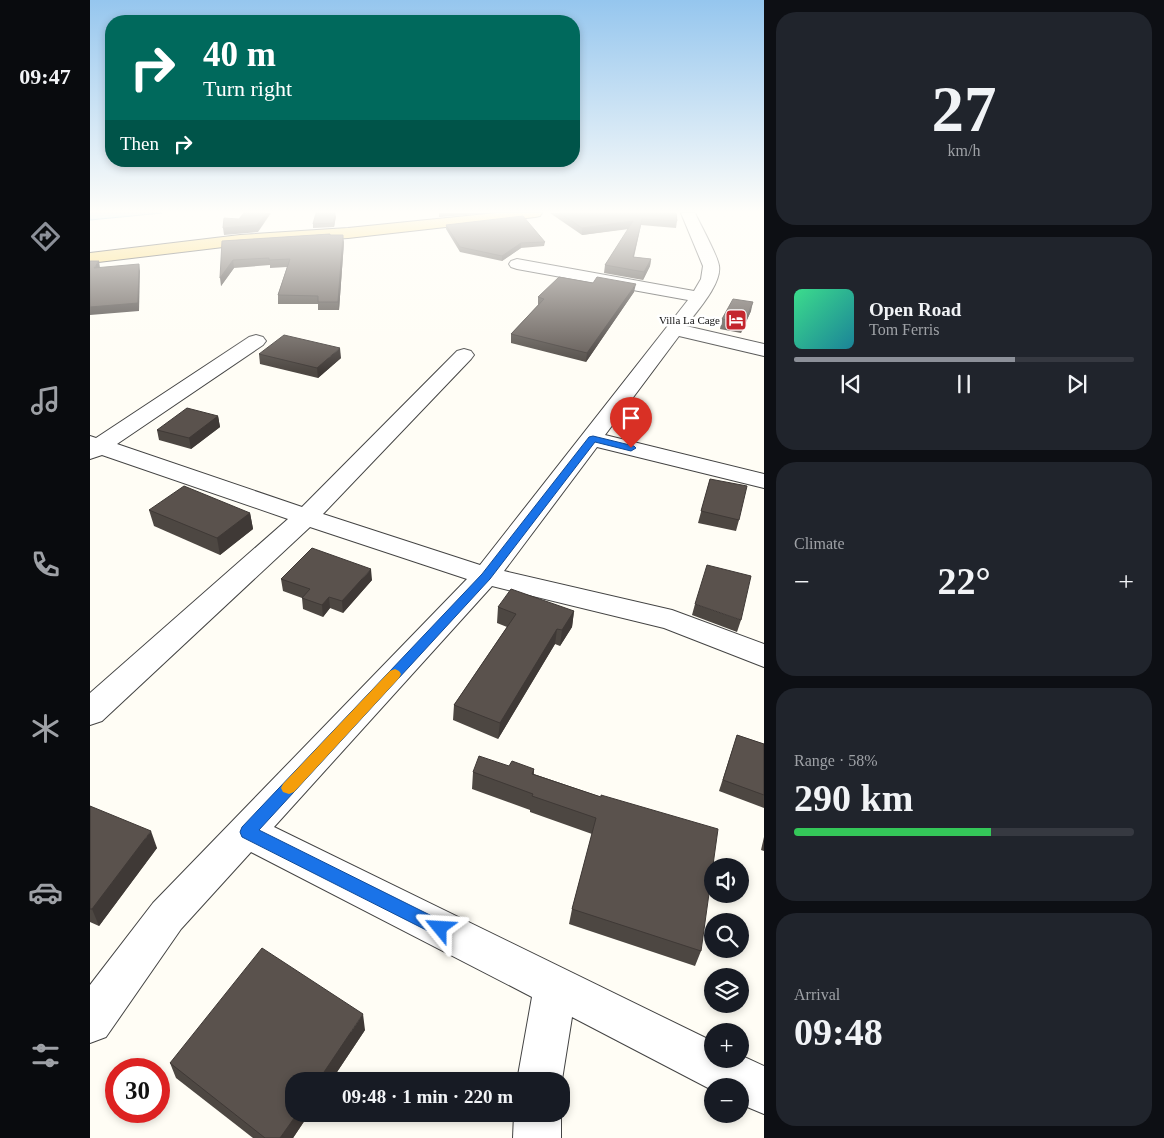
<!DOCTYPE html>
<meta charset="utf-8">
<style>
:root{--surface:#171b24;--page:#20242c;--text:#f1f3f6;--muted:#9ea1a6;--line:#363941;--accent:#8c9099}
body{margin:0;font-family:Georgia,serif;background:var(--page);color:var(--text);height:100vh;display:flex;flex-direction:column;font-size:19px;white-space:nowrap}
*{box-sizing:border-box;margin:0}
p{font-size:16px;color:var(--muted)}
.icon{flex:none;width:28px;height:28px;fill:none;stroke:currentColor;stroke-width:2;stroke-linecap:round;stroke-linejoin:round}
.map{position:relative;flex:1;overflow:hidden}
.details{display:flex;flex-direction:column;gap:12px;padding:12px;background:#0d0f14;width:400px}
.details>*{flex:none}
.hud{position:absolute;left:15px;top:15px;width:475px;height:152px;border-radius:20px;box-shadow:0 2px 8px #0003;background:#00695c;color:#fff;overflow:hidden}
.fabs{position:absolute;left:614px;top:858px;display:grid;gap:10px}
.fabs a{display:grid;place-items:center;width:45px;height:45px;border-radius:50%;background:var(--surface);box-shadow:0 2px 8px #0003;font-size:25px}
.speed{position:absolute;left:15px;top:1058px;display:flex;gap:10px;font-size:25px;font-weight:700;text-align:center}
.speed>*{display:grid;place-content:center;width:65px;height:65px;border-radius:50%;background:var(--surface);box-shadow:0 2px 8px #0003;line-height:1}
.speed .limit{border:8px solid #d22;background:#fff;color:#111}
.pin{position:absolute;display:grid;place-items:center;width:42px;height:42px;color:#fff;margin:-51px -21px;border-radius:50% 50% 50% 0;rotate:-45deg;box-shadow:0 0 5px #0007}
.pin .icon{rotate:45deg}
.me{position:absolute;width:55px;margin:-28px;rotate:297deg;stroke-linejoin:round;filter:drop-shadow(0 0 4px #0008)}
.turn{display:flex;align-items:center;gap:18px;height:105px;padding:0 15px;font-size:22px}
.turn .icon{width:65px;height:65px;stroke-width:2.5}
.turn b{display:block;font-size:35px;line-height:42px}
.then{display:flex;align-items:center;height:48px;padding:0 15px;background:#0003;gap:10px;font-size:19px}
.big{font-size:38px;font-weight:700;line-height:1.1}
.details .card{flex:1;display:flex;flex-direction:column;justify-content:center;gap:8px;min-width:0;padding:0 18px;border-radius:20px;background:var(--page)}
.details .dial{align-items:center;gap:0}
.dial b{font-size:65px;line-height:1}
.song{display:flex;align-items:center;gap:15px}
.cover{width:60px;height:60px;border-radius:8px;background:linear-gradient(135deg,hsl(150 70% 55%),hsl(190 70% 35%))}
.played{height:5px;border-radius:2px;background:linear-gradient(90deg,var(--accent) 65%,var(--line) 65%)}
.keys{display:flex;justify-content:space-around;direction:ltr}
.heat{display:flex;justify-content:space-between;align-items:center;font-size:28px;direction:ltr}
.charge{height:8px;border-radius:4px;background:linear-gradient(90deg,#34c759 58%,var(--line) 0)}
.trip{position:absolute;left:195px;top:1072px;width:285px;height:50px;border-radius:20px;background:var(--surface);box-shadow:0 2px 8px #0003;font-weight:700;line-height:50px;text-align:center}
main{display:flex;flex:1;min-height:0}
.dock{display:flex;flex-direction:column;width:90px;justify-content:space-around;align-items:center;background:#090b0e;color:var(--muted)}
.dock .icon{width:35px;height:35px}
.dock .active{color:var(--accent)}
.dock b{font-size:22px;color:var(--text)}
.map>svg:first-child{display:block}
</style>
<main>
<nav class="dock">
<b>09:47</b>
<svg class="icon active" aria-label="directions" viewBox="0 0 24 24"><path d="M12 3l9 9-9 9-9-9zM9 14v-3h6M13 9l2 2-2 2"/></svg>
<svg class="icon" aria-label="music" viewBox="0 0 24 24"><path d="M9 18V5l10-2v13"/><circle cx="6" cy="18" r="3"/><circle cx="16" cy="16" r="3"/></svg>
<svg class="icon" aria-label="phone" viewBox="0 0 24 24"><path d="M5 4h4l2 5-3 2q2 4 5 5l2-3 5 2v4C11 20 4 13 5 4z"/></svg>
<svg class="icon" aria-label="climate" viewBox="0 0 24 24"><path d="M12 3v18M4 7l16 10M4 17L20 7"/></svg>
<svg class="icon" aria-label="car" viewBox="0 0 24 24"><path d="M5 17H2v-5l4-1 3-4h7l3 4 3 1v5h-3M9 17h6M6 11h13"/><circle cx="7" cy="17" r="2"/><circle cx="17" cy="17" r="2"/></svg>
<svg class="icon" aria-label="filters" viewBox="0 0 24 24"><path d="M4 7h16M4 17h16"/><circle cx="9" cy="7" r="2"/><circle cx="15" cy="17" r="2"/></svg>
</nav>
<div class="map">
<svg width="674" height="1138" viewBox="0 0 674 1138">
<rect width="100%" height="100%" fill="#fffdf5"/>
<polygon fill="#b9e0f7" stroke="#3f96cf" points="0,213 72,213 0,220"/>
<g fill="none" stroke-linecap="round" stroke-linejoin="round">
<g stroke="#444" stroke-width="2">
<g id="minor">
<path d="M 591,213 L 605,213 C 610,224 628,256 629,266 C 632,284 606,312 596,326 L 674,344 L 674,356 L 589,336 L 515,435 L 674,474 L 674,488 L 507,447 L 414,571 L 582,610 L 674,644 L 674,667 L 574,628 L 402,586 L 184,827 L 622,1041 L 622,1059 L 650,1059 L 650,1055 L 674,1066 L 674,1114 L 650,1104 L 650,1086 L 622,1086 L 622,1090 L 482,1017 L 471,1086 L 471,1081 L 427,1081 L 442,997 L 161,852 L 91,929 L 16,1037 L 0,1043 L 0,985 L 63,903 L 377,579 L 220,527 L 12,721 L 0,725 L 0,693 L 198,519 L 12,455 L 0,459 L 0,436 L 6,438 L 159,337 L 166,335 L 173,337 L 176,341 L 173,345 L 27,444 L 212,507 L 367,351 L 374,349 L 381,351 L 384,355 L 381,359 L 233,514 L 390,565 L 598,300 L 427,269 L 421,267 L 419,264 L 421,261 L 427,259 L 604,291 L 611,279 L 613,266 Z"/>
<polygon points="471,1113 471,1138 423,1138 424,1114"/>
</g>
</g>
<g stroke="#222" stroke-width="2">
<polygon id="major" points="406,213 452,213 450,216 445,217 258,238 150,245 0,263 0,253 150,235 258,228"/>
</g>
<use href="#minor" fill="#fff" fill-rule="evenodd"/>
<use href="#major" fill="#f9d66b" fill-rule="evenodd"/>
</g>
<g fill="#4d4742">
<polygon points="460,213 586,213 587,221 586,228 551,225 544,257 561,259 560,266 553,280 514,273 515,265 539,229 492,235"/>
<polygon points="246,216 244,227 223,228 223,224"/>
<polygon points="356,225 455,242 454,246 431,248 412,261 370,252 356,229"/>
<polygon points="240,234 240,235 254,242 249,310 228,310 228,304 188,304 188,295 197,267 180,268 180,265 144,268 131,286 132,241"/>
<polygon points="544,292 496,362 421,343 421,334 448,305 448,297"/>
<polygon points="661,311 651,333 630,329 632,319"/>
<polygon points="169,354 251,358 228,378 170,364"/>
<polygon points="128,416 130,427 101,449 69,440 67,430"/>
<polygon points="620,479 649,520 646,531 608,523"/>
<polygon points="59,510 160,513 163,529 130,555 64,526"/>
<polygon points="191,579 282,580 253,613 240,608 233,617 213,609 212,598 193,591"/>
<polygon points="605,604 651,620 647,632 602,615"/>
<polygon points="408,607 484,611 482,627 470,646 465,644 408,739 363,720 364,705 417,627 407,623"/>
<polygon points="647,735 674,744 674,808 629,791"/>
<polygon points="419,766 444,769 444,774 511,797 611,951 605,966 479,924 482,909 502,834 440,812 440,810 382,789 383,772"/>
<polygon points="0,806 67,848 9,926 0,922"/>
<polygon points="674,837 674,851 671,850"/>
<polygon points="275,1030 203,1138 163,1138 86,1078 80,1063"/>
</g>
<g fill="#3f3936">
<polygon points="176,213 181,213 168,232 134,235 133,228"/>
<polygon points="246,213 246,216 244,227 243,223"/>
<polygon points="349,213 403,213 349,217"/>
<polygon points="543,221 542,228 492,235 492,228"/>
<polygon points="253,235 254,242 249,310 248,302"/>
<polygon points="431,243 431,248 412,261 412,256"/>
<polygon points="561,259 560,266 553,280 554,272"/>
<polygon points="143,260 144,268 131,286 130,278"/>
<polygon points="9,261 10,268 4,268"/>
<polygon points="49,264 50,271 49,311 0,315 0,307"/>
<polygon points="546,284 544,292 496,362 497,353"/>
<polygon points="663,302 661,311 651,333 654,323"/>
<polygon points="250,348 251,358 228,378 227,368"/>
<polygon points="128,416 130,427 101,449 99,438"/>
<polygon points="160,513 163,529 130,555 127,538"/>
<polygon points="281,569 282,580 253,613 252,601"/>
<polygon points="239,597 240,608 233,617 232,605"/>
<polygon points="484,611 482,627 470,646 472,630"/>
<polygon points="467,629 465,644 408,739 410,723"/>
<polygon points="61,831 67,848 9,926 2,909"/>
<polygon points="273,1014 275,1030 241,1081 228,1081"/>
<polygon points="207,1114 219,1114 203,1138 190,1138"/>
</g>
<g fill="#5a524d" stroke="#3f3936">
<polygon points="154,213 176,213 167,225 133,228 134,218 149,219"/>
<polygon points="226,213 245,213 243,223 223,224"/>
<polygon points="470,213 586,213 587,221 552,219 543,257 561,259 554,272 515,265 543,221 492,228"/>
<polygon points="433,216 455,242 431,243 412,256 370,247 356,225"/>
<polygon points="240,234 240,235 253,235 248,302 228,302 228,296 188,295 200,259 179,260 179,258 143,260 130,278 132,241"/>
<polygon points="0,261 9,261 4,268 49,264 48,303 0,307"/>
<polygon points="469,277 503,283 507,277 546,284 497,353 421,334 454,299 448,297"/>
<polygon points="643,299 663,302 654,323 632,319"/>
<polygon points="194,335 250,348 227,368 169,354"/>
<polygon points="97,408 128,416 99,438 67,430"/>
<polygon points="620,479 657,486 649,520 611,511"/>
<polygon points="94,486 160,513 127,538 59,510"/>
<polygon points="222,548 281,569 252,601 239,597 232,605 212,598 220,589 191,579"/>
<polygon points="617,565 661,576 651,620 605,604"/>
<polygon points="421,589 484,611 472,630 467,629 410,723 364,705 426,614 408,607"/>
<polygon points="647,735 674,744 674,795 633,780"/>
<polygon points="389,756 419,766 422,761 444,769 442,774 511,797 511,795 628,829 611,951 482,909 506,818 442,796 443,794 383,772"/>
<polygon points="0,806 61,831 2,909 0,909"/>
<polygon points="172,948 273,1014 228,1081 204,1081 204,1114 207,1114 190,1138 175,1138 80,1063"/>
</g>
<linearGradient id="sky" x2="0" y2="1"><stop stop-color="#95c6ee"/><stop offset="0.57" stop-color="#fffefa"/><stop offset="1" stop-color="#fffefa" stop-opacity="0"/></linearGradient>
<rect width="674" height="372" fill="url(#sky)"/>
<polygon fill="#1a73e8" stroke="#114b97" points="503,436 544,446 546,448 541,451 505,442 400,579 169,830 356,923 358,928 356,934 350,936 344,934 152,837 150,832 152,827 392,574 499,437"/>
<polygon fill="#f59e0b" points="305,669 309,671 311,674 309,678 204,792 199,794 193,792 191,788 193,784 300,671"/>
<defs>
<g id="hotel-square" transform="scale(1.125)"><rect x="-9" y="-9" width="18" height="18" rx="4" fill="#c4262e" stroke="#fff"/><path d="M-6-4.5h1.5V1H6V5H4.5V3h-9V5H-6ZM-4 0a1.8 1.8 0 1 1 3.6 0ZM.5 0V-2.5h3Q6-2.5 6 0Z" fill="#fff"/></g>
</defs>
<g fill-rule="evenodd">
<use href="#hotel-square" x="646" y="320"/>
</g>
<g text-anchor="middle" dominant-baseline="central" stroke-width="5" stroke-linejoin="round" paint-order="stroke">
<g font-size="11" fill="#111" stroke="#fff" text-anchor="end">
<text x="630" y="320">Villa La Cage</text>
</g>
</g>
</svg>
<div class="fabs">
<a><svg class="icon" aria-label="sound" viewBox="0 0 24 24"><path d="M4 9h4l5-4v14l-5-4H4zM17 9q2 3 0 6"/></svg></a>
<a><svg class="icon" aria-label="search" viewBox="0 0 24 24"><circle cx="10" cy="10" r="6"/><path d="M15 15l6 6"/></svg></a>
<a><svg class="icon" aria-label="layers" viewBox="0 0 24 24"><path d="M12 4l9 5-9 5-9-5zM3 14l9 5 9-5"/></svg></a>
<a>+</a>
<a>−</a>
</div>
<div class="speed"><div class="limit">30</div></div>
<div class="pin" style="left:541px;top:448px;background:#d93025"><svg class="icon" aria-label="arrive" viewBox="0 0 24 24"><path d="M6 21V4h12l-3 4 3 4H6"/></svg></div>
<svg class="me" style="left:350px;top:928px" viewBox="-20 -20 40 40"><path d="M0-17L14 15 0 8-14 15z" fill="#1a73e8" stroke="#fff" stroke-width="4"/></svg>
<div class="trip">09:48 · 1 min · 220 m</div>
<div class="hud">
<div class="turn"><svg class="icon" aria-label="right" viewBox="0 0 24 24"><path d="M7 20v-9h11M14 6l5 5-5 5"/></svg><div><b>40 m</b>Turn right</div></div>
<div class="then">Then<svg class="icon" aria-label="right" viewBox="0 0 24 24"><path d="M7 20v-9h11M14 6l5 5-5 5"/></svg></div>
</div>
</div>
<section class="details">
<div class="card dial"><b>27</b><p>km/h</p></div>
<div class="card">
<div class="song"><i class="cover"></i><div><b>Open Road</b><p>Tom Ferris</p></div></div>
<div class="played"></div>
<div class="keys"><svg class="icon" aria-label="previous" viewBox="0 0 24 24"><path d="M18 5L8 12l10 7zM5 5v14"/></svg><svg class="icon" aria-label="pause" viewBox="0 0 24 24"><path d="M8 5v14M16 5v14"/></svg><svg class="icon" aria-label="next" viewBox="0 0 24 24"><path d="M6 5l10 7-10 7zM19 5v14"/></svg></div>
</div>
<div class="card"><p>Climate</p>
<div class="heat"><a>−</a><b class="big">22°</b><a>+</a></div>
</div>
<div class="card"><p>Range · 58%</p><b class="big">290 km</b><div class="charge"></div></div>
<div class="card"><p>Arrival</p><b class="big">09:48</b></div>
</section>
</main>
